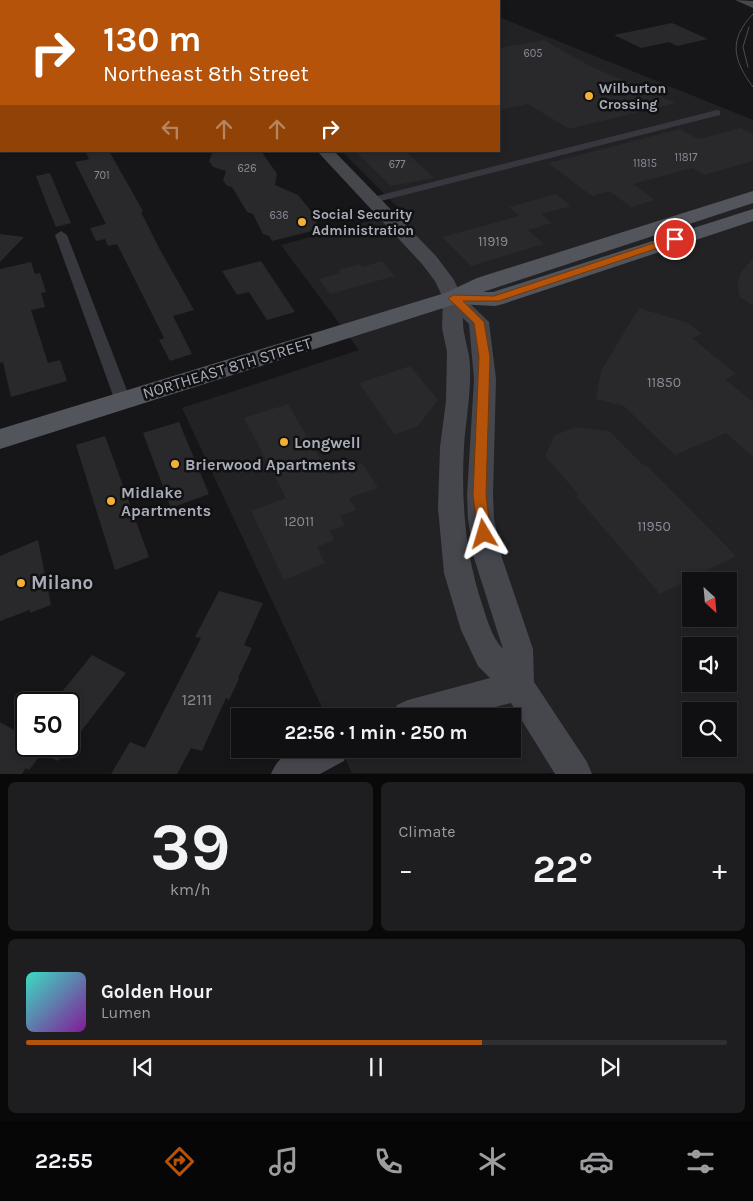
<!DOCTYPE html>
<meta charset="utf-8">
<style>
:root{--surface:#101012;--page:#1e1e20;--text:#f1f3f6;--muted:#9c9d9f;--line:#303032;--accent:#b45309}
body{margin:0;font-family:Karla,sans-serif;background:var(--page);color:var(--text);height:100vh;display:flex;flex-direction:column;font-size:19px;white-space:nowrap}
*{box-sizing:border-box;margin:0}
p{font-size:16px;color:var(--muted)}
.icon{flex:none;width:28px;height:28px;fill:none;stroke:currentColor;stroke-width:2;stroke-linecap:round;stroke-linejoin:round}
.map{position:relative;height:774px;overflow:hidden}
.drawer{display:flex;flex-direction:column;gap:8px;padding:8px;background:#09090a;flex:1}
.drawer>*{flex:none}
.hud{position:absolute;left:0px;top:0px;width:500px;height:152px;box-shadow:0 2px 8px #0003,0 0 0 1px var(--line);background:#b45309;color:#fff;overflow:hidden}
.needle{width:32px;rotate:154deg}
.tools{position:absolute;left:682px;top:572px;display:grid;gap:10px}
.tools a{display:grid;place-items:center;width:55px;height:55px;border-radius:0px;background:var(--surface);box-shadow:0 2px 8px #0003,0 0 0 1px var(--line);font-size:25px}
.speed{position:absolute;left:15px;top:692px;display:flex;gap:10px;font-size:25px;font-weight:700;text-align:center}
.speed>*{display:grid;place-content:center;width:65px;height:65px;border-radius:50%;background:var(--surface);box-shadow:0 2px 8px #0003,0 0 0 1px var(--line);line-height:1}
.speed .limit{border:2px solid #111;border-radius:8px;background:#fff;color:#111}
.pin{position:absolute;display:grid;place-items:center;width:42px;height:42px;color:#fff;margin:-21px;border:2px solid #fff;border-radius:50%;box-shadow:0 1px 5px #0007}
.me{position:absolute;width:55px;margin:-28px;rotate:353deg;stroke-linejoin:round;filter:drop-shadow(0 0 4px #0008)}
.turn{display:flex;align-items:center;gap:18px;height:105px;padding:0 20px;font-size:22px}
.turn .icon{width:65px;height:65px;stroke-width:2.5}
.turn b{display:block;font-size:35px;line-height:42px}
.lanes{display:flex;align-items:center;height:48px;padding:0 20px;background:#0003;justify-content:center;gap:25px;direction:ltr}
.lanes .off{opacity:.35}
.big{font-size:38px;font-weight:700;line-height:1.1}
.drawer .tile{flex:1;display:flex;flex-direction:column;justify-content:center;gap:8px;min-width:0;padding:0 18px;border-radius:8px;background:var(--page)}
.drawer .dial{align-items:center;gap:0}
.dial b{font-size:65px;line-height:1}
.song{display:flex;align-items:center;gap:15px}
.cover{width:60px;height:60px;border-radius:8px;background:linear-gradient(135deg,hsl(170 70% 55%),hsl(290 70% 35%))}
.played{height:5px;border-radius:2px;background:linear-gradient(90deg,var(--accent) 65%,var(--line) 65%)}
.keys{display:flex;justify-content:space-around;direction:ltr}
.heat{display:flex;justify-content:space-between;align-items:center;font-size:28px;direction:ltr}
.drawer .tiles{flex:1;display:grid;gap:8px;grid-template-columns:1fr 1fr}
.tile:last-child{grid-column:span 2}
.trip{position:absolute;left:231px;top:708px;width:290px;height:50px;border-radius:0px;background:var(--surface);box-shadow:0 2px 8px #0003,0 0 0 1px var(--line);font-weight:700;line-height:50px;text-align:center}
.tab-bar{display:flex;height:80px;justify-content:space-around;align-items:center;background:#060607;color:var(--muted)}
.tab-bar .icon{width:35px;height:35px}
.tab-bar .active{color:var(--accent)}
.tab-bar b{font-size:22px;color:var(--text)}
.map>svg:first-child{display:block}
</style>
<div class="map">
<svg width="753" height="774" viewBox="0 0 753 774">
<rect width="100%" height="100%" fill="#161618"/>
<g fill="#222225" fill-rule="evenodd">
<polygon points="0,0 159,0 160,1 1,1 0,93"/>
<path d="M 499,17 L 753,120 L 753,773 L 352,773 L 341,749 L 512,749 L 512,716 L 326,716 L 182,408 L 359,350 L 281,245 L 403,212 L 341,151 L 499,151 ZM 691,581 L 729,581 L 729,619 L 691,619 ZM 691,646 L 729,646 L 729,684 L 691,684 ZM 691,711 L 729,711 L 729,749 L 691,749 Z"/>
</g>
<g fill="#29292c">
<polygon points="672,23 708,39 677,46 669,42 641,48 614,35"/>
<polygon points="544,40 590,66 676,103 569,129 528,104 499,110 499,48"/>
<polygon points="741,128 753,134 753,161 704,175 692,168 633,184 655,200 631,207 609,191 592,196 548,163 680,129 698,139"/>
<polygon points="85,151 109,151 143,211 141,212 159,248 194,310 173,316 192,354 170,361 159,340 164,338 117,244 108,246 105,239 96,241 90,228 106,224 75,162 89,159"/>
<polygon points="221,151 261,151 277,174 275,185 298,195 317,218 316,230 272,241 269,236 263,234 253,214 247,212 232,187 227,186 223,180 226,171 213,167 209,161 212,153"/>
<polygon points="355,151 405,151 434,178 391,186"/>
<polygon points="50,173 60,197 71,223 56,227 49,210 36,176"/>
<polygon points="556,194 571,206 541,214 552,223 528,230 544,244 471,266 442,237 519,216 509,207"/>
<polygon points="0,234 24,237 0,262"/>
<polygon points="753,258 753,306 740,297 737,285 741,272"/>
<polygon points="261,261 295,312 267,320 249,292 237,295 222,271"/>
<polygon points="382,261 395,276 330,294 319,279 340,273 338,270 359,264 362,267"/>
<polygon points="31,262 35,274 40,273 46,292 41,293 45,307 31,310 48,363 60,360 67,381 11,397 3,362 0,363 0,269"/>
<polygon points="639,308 688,323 702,334 692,338 736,374 725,379 753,402 753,457 726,433 675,455 624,406 596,399 601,371"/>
<polygon points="410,366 438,400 418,426 395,435 359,383"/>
<polygon points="288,404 330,475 362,463 378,488 349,498 356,510 340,516 345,525 330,531 334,540 317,547 325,563 284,580 251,511 286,498 244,418"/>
<polygon points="179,422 209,494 171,508 143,433"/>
<polygon points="576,427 609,431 645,467 647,466 736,556 660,594 576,496 579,495 545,456 555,435"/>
<polygon points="105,436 149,557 115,570 76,445"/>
<polygon points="38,540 51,605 30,613 30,610 0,621 0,556"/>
<polygon points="219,591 263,603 244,645 252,648 238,678 239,679 229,700 226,698 202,751 191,748 177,774 111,774 130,742 145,748 201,638 195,637"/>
<polygon points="92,655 126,673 58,761 42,753 29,770 26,768 22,774 0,774 0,722 26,737 26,746 69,746 69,704 52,704"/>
</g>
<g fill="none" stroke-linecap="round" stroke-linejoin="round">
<g fill="#37383d" fill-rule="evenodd">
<rect x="0" y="94" width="1" height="6"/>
<polygon points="717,110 720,111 720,115 373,203 367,200 369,198"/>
<polygon points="61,231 67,235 131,401 128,405 123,406 118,405 115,401 55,235"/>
</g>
<g fill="#45474d" fill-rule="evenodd">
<polygon points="169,0 181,0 182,1 170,1"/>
<polygon points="735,0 753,1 753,8"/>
<path d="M 317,151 L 334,151 L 436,256 L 454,280 L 461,295 L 489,322 L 496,379 L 493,495 L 494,519 L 502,558 L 533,649 L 534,682 L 587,762 L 592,774 L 555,774 L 511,703 L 460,716 L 392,716 L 397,705 L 408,700 L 490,678 L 478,666 L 461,630 L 444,573 L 438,508 L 440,447 L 446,401 L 447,352 L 442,328 L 443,298 L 435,281 L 422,264 ZM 463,318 L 469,324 L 474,379 L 467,495 L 468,519 L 474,558 L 503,649 C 492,638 487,619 482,604 C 465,553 461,500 464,446 C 466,420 471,393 470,367 C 470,350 462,335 463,318 Z"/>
<path d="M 298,749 L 349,749 L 344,761 L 320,774 L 271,774 C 278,758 283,756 298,749 Z"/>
</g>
<polygon fill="#53555c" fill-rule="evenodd" points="753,191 753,203 483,292 493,292 753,209 753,221 503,304 495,306 456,304 0,449 0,429 445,293 477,278"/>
<g stroke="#4a4c52" stroke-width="1">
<path d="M 753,14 C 728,40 733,60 753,87"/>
<polyline points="748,67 743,47 749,27"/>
</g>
</g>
<polygon fill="#b45309" stroke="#753606" points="675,236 680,239 679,241 499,301 463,301 484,322 490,357 486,495 491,534 489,538 484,540 479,538 473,495 479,357 474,323 448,298 454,295 494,296"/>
<g fill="#f2b134" stroke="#111113" stroke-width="2">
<circle cx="589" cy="96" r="5"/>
<circle cx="302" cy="222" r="5"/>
<circle cx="284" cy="442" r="5"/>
<circle cx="175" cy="464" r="5"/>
<circle cx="111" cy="501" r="5"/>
<circle cx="21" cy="583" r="5"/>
</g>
<g text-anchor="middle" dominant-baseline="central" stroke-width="5" stroke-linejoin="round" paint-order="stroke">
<g font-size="11" fill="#888b94">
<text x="533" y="53">605</text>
<text x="686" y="157">11817</text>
<text x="645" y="163">11815</text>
<text x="397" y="164">677</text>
<text x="247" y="168">626</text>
<text x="102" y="175">701</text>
<text x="279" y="215">636</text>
</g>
<g font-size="14" font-weight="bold" fill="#a8adb8" stroke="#111113" text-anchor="start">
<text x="599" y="88">Wilburton<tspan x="599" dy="16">Crossing</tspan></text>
<text x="312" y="214">Social Security<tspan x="312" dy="16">Administration</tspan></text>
</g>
<g font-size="14" fill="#888b94">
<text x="493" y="241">11919</text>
<text x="664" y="382">11850</text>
<text x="299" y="521">12011</text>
<text x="654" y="526">11950</text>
</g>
<g font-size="16" fill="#a8adb8" stroke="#111113">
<text transform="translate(227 368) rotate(-17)">NORTHEAST 8TH STREET</text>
</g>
<g font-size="16" font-weight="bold" fill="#a8adb8" stroke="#111113" text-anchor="start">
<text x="294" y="442">Longwell</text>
<text x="185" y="464">Brierwood Apartments</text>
<text x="121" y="492">Midlake<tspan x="121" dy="18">Apartments</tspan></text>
</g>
<g font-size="16" fill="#888b94">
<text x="197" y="699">12111</text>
</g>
<g font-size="19" font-weight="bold" fill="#a8adb8" stroke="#111113" text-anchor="start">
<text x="31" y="583">Milano</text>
</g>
</g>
</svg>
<div class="tools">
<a><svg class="needle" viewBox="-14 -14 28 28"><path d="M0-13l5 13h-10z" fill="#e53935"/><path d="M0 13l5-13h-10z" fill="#9c9d9f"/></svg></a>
<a><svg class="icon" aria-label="sound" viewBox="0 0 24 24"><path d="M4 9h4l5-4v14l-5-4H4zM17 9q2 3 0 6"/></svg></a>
<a><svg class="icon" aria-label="search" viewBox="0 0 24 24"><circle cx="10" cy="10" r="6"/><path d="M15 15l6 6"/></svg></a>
</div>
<div class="speed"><div class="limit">50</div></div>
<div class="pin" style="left:675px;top:239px;background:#d93025"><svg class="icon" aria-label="arrive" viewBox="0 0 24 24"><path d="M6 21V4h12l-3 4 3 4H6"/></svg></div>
<svg class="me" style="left:484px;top:534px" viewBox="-20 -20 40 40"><path d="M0-17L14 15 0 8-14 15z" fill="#b45309" stroke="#fff" stroke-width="4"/></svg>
<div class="trip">22:56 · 1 min · 250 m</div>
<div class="hud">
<div class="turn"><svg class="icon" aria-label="right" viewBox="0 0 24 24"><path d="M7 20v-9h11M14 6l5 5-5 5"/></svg><div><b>130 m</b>Northeast 8th Street</div></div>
<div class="lanes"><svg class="icon off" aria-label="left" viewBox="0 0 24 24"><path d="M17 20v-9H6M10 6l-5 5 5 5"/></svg><svg class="icon off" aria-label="ahead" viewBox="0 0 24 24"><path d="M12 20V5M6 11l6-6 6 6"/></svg><svg class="icon off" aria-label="ahead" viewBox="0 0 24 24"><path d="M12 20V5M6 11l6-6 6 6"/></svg><svg class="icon" aria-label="right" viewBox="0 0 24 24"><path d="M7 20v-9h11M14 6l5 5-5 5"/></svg></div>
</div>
</div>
<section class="drawer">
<div class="tiles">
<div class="tile dial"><b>39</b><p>km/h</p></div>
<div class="tile"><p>Climate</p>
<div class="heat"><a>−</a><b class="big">22°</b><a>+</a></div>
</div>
<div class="tile">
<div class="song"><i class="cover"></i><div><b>Golden Hour</b><p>Lumen</p></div></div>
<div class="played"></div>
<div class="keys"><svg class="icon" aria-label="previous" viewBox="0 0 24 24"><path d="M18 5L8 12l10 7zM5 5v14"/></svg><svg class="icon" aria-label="pause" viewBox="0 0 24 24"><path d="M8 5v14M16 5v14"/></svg><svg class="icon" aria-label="next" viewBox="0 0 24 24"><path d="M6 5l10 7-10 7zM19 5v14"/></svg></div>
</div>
</div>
</section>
<nav class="tab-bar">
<b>22:55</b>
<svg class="icon active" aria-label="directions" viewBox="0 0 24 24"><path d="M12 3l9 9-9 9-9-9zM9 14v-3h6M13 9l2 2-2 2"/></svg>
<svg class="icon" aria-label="music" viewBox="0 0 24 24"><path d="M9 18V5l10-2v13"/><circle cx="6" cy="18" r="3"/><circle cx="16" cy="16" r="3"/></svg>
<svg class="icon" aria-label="phone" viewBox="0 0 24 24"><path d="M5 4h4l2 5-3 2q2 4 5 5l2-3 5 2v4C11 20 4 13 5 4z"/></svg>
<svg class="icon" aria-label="climate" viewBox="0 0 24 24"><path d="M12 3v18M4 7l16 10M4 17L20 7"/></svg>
<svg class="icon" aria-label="car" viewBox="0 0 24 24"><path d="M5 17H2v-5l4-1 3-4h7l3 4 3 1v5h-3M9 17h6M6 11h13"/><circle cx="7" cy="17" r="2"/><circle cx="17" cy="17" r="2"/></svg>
<svg class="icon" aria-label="filters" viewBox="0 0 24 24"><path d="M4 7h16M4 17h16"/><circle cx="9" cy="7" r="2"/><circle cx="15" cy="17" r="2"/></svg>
</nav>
